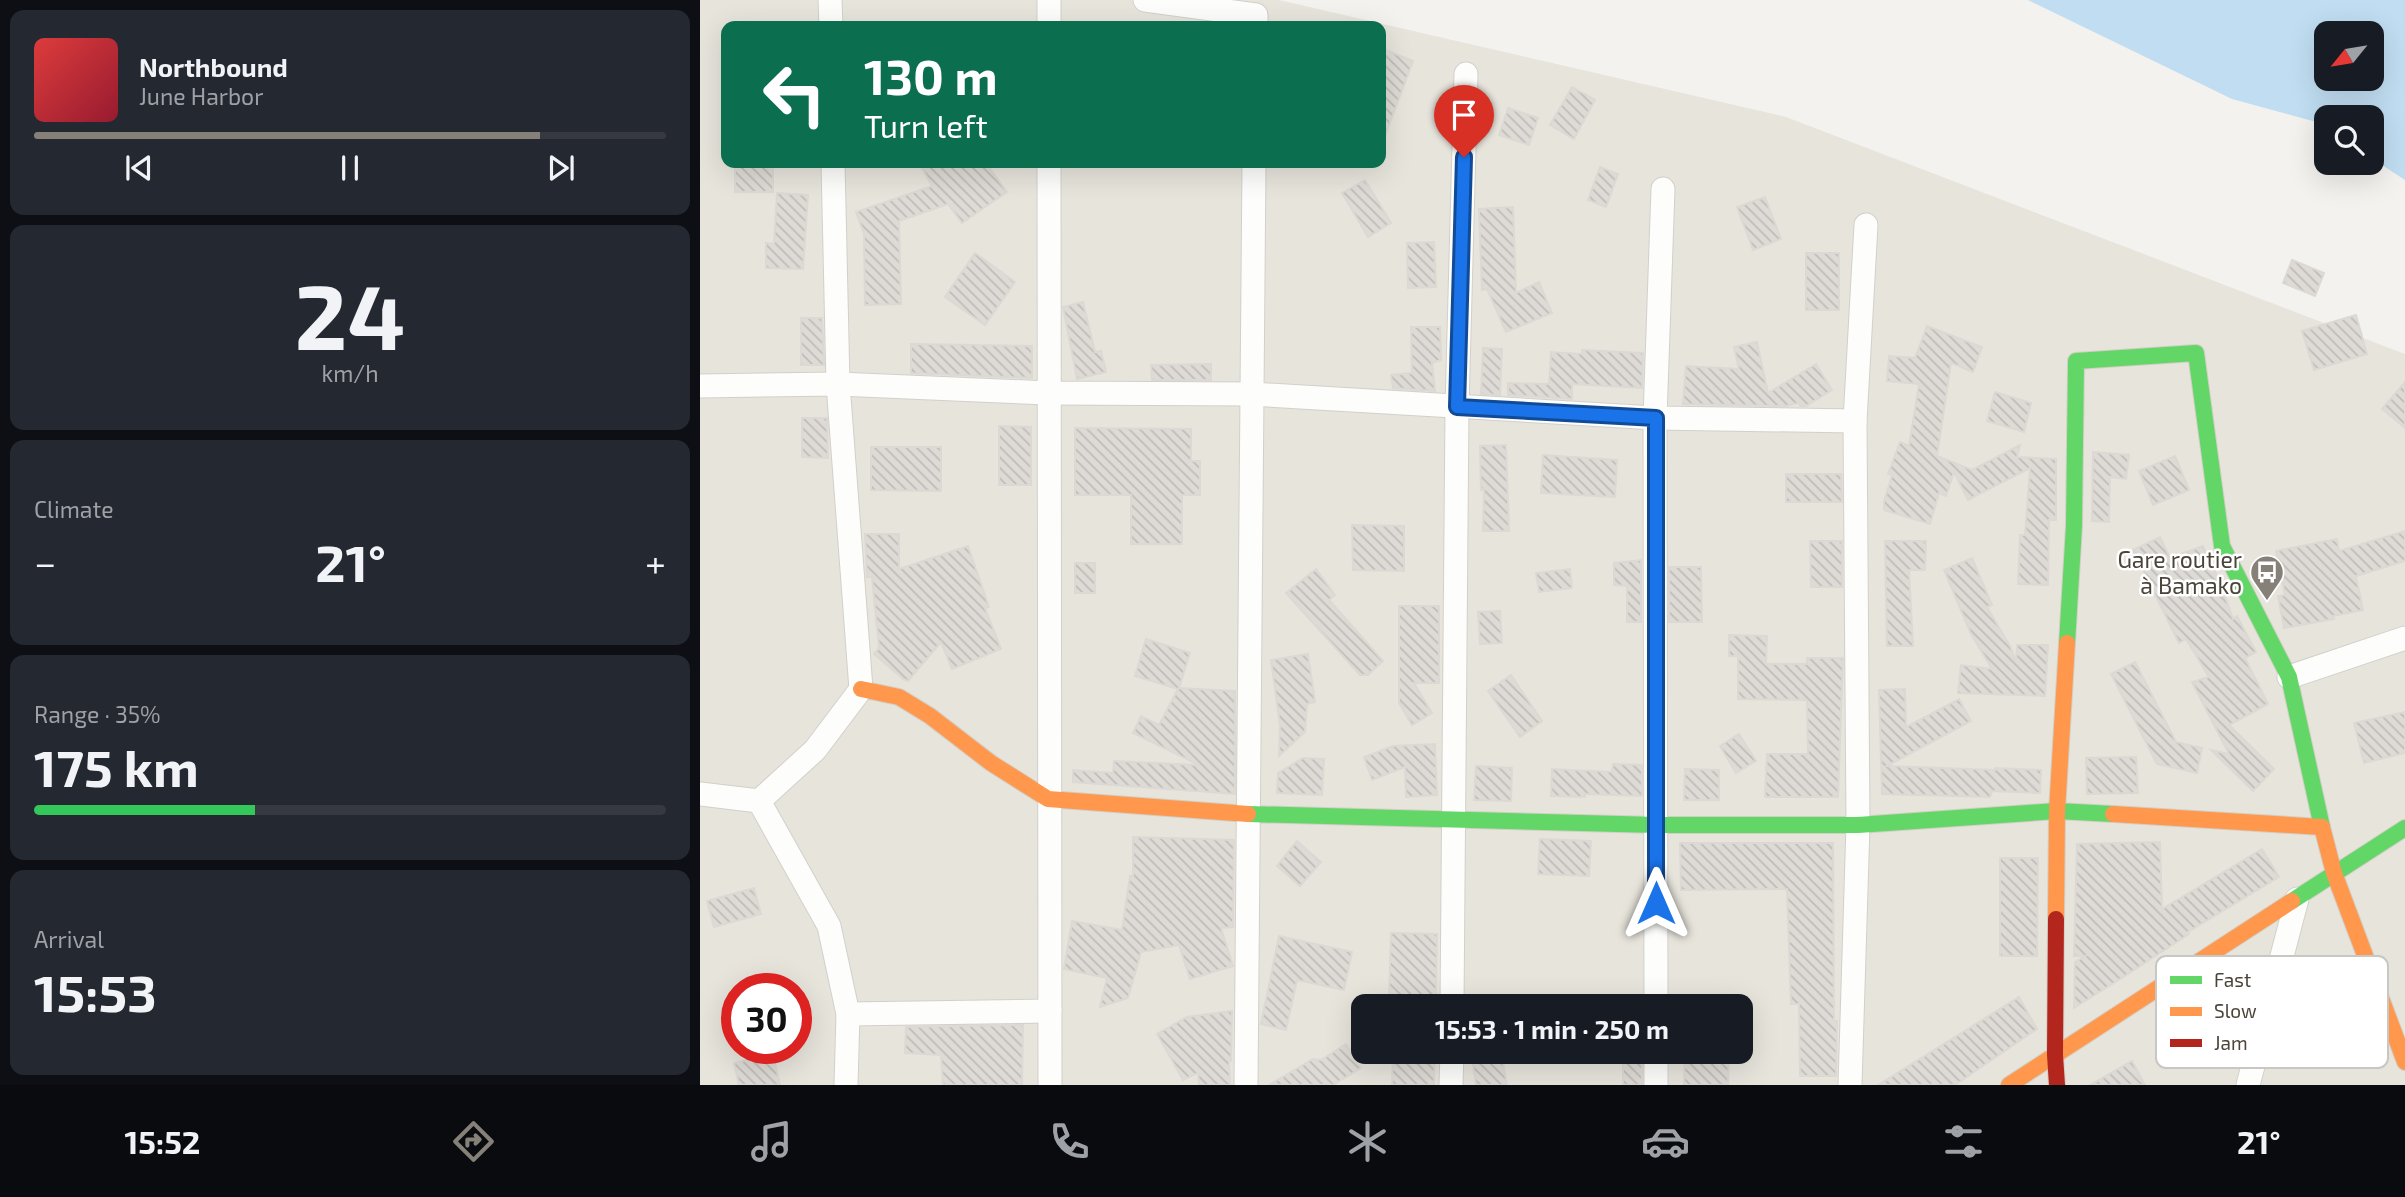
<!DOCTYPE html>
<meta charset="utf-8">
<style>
:root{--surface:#171b24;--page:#242831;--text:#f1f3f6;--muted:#9ea1a6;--line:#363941;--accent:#868178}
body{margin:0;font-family:"Exo 2",sans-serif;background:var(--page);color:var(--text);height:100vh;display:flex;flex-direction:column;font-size:26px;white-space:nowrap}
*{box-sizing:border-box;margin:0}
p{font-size:23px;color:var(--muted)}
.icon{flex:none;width:38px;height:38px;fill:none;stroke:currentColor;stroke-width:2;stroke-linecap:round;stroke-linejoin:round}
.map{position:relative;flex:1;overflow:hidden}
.drawer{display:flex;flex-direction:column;gap:10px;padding:10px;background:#0d0f14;width:700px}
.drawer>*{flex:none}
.top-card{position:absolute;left:21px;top:21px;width:665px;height:147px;border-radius:14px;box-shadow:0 7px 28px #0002;background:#0b6e4f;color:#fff;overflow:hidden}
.needle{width:46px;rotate:240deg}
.controls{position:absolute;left:1614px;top:21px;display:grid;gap:14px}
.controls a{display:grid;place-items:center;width:70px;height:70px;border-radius:14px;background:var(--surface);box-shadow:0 7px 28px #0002;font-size:35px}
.speed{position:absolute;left:21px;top:973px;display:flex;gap:14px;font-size:35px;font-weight:700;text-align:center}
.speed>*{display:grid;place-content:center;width:91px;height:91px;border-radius:50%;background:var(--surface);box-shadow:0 7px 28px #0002;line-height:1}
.speed .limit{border:10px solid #d22;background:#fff;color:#111}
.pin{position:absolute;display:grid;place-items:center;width:60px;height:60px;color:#fff;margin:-72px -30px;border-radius:50% 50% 50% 0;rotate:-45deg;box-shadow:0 0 7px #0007}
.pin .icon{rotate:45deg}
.me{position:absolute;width:77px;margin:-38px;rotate:0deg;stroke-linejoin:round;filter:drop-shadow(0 0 5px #0008)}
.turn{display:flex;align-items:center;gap:24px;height:147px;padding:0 28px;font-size:32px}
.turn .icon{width:91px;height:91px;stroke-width:2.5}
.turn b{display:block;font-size:49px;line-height:60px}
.big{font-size:52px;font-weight:700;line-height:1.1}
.drawer .tile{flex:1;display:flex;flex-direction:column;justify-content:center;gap:10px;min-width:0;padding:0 24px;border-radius:14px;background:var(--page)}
.drawer .dial{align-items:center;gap:0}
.dial b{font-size:91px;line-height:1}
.song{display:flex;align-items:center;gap:21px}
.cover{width:84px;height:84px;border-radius:10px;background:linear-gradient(135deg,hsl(0 70% 55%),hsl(350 70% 35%))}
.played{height:7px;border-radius:4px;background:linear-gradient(90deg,var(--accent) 80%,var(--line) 80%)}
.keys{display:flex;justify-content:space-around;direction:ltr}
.heat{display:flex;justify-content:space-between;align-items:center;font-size:38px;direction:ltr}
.charge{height:10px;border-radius:5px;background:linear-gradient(90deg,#34c759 35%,var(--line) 0)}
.trip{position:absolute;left:651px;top:994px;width:402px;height:70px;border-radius:14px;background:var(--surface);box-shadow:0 7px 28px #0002;font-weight:700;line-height:70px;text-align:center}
.dock{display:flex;height:112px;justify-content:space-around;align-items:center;background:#090b0e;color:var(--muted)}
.dock .icon{width:49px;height:49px}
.dock .active{color:var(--accent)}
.dock b{font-size:32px;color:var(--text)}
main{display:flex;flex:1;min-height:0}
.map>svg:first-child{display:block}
</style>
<main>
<section class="drawer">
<div class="tile">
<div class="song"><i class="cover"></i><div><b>Northbound</b><p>June Harbor</p></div></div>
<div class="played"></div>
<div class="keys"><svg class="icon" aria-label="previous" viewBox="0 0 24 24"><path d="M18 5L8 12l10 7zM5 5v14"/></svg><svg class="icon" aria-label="pause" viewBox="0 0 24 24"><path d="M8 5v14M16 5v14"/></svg><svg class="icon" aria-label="next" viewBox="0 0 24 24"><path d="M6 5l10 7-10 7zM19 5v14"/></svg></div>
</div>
<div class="tile dial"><b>24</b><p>km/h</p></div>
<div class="tile"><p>Climate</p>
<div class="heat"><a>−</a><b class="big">21°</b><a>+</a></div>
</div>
<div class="tile"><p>Range · 35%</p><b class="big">175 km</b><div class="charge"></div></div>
<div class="tile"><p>Arrival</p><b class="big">15:53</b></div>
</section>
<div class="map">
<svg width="1705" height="1085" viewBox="0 0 1705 1085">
<defs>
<pattern id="building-back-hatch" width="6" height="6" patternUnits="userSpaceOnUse" patternTransform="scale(1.75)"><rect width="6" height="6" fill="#dedbd6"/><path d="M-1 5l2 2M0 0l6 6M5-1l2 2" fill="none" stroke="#c0bdb8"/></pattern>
</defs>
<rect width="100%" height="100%" fill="#f4f2ee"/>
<path fill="#e7e4dc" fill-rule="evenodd" d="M 0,0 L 579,0 L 1086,117 L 1705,354 L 1705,1085 L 0,1085 ZM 26,26 L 681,26 L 681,163 L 26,163 ZM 37,989 L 96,989 L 96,1048 L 37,1048 ZM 663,1006 L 1041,1006 L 1041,1052 L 663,1052 Z"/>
<path fill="#c0ddf1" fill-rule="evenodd" d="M 1328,0 L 1705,0 L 1705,180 L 1671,158 L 1671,117 L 1626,117 L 1626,127 L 1620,123 L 1532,99 ZM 1626,33 L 1671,33 L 1671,79 L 1626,79 Z"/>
<g fill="url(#building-back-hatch)" stroke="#dcd9d4" stroke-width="2">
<polygon points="681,48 713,61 683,141 681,141"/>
<polygon points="872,87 895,100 874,139 850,125"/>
<polygon points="808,108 838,118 829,145 799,135"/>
<rect x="35" y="163" width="38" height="29"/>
<polygon points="219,163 286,163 307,192 262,223 248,204 199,221 201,304 165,305 164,234 156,212 232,186"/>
<polygon points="900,167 918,174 906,207 888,200"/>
<polygon points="665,180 691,223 668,237 642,193"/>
<polygon points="77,193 108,195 103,269 66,268 66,243 74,244"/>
<polygon points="1065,197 1081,239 1053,250 1037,207"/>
<polygon points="813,207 816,293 839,282 852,313 806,332 787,289 782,290 779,209"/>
<polygon points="734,242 736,287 708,288 707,243"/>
<polygon points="275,253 315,282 285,325 245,297"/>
<rect x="1106" y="253" width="33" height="57"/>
<polygon points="1592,260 1624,273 1615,296 1583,283"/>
<polygon points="383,302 395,352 401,351 406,372 377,379 363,307"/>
<polygon points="1656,315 1667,354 1614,370 1602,331"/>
<polygon points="101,318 122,318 124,365 101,365"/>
<polygon points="1227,326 1282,347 1273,372 1251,363 1237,456 1272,470 1320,445 1317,457 1356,459 1356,520 1349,520 1348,585 1318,584 1320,535 1325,535 1330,468 1268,500 1254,472 1246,496 1239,493 1230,524 1184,510 1184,502 1192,475 1188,474 1200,442 1209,446 1219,384 1187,381 1189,356 1215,358"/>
<polygon points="711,327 740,327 741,360 732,363 735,391 693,388 691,375 712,373"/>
<polygon points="1057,342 1068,393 1116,364 1132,390 1106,406 1100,406 1099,403 1086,406 983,404 986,366 1039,369 1034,347"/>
<polygon points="211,344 332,346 332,378 211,373"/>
<polygon points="783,348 802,349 800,395 781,394"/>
<polygon points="882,350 943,353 942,388 872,384 872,399 808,395 808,383 849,384 851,352 882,354"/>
<polygon points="511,364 511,380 452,380 451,365"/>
<polygon points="1705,382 1705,428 1682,409"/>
<polygon points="1295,392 1331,403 1324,432 1287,421"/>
<polygon points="102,418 127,418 128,458 102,457"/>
<polygon points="299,426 331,427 331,485 299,485"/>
<polygon points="375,428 491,429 491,461 500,461 500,495 482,495 482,544 431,544 431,495 375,495"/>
<polygon points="806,445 809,531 783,531 784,489 781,490 780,446"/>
<polygon points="171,447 241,447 241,491 171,490"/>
<polygon points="1393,452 1429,455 1426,479 1410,477 1409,522 1392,521"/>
<polygon points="843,455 917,460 915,497 841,493"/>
<polygon points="1475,456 1489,490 1453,505 1439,471"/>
<polygon points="1086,474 1141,474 1142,502 1086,502"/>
<polygon points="652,525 704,526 704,571 653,570"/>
<polygon points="1705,531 1705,561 1656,576 1663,610 1633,616 1634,619 1584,628 1578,596 1585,595 1576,551 1637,539 1639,551"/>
<polygon points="165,534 199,534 199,569 268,546 289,607 285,608 301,649 252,669 241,642 208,681 203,679 174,654 179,648 172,577 167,577"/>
<polygon points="1460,537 1470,558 1503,546 1521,585 1533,619 1537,616 1556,652 1545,658 1568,704 1529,725 1574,769 1553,791 1511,750 1529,754 1492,682 1509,677 1486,639 1479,643 1433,550"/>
<polygon points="1110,541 1142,541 1142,587 1111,587"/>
<polygon points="1185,541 1226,541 1225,570 1209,570 1213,646 1187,646"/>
<polygon points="1272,558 1292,605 1287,607 1310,646 1316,662 1317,645 1348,645 1345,696 1258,693 1261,665 1292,669 1271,634 1244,570"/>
<polygon points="941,560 941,622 927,622 927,586 914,585 914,563"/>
<rect x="375" y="563" width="20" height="30"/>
<polygon points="969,567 1001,567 1002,622 969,622"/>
<polygon points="616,569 635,595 629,600 683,661 668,675 660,675 586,593"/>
<polygon points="870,569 872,588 839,592 836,573"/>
<polygon points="699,606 739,606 739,683 714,683 732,713 712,725 699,703"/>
<polygon points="800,611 802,643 780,644 778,612"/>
<polygon points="1029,635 1067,636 1066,664 1107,664 1107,658 1143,658 1138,797 1065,797 1067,754 1108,754 1107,700 1038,699 1038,656 1029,656"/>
<polygon points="446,639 490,653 479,688 535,691 535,794 373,782 373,770 413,773 414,761 499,765 433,733 441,716 459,725 478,689 435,676"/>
<polygon points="608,654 615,702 607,704 605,732 579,756 580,725 571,660"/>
<polygon points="1435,662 1476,742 1502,748 1497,773 1457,764 1411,674"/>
<polygon points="811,675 842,721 820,737 788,691"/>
<polygon points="1205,689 1206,727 1259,699 1271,721 1187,766 1295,770 1295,768 1341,770 1340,793 1292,791 1290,797 1182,794 1179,690"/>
<polygon points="1705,712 1705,753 1664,763 1654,723"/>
<polygon points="1039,734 1056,761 1036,773 1020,746"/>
<polygon points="735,744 737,795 706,797 705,767 672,780 664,757 693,746"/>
<polygon points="1436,757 1438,793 1387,794 1386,758"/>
<polygon points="603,758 624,759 622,795 577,793 578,773"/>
<polygon points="913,764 942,765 942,796 885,794 885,797 851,796 852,769 912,772"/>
<polygon points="776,766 812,768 811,801 774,800"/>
<polygon points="985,769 1019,770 1019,800 984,800"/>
<polygon points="433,837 534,840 533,927 521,928 533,966 490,979 479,945 441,952 428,998 400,1007 407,978 364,969 372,921 422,930 430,876 433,876"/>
<polygon points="840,839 891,841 889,876 838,874"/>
<polygon points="597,841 621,862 600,886 577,866"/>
<polygon points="1460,842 1462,909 1562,849 1579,877 1488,932 1489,934 1428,974 1374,1008 1375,962 1385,956 1374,956 1377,844"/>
<polygon points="980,843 1133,843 1134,1021 1137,1021 1136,1076 1100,1076 1099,1004 1091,1004 1087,889 981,890"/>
<polygon points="1300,858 1338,858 1337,956 1300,956"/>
<polygon points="54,888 61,914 14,927 7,901"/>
<polygon points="691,933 737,934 736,997 689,996"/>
<polygon points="579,936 652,952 644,990 597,980 586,1030 561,1024"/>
<polygon points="1319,997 1337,1029 1255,1085 1178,1085"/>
<polygon points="532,1011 531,1061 529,1062 530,1085 499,1085 498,1073 483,1080 457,1034 487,1017"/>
<polygon points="323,1025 322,1085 243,1085 241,1055 205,1053 206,1027"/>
<polygon points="646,1044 661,1068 633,1085 569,1085 613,1059 621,1060"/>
<polygon points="693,1052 735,1053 734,1085 692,1085"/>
<polygon points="771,1052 801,1052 807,1085 776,1085"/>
<rect x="923" y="1052" width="19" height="33"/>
<polygon points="985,1052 1029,1052 1028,1085 984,1085"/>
<polygon points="73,1054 80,1085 39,1085 34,1063"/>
<polygon points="1432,1061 1445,1085 1390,1085"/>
</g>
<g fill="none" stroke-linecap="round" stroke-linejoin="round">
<g stroke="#d2d0cb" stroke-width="25">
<g id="street">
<polyline points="130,0 131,26"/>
<polyline points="445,0 556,15 556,26"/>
<polyline points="349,26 349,0"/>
<polyline points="349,163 350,1085"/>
<polyline points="0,386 138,384 348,393 551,394 955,418 1155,421"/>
<polyline points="1589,677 1705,638"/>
<polyline points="0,794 59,801 115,750 161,689 138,384 133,163"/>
<polyline points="59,801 129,926 148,1014 146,1085"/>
<polyline points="752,1006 757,407 766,74"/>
<polyline points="956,1006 955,418 963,189"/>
<polyline points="148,1014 350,1011"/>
<polyline points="546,1085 554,163"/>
<polyline points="751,1085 752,1052"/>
<polyline points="956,1085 956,1052"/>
<polyline points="1150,1085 1158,825 1155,421 1166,225"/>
<polyline points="1548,1085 1597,899"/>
</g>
</g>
<g stroke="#d3cfc5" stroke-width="18">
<g id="fast">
<polyline points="1367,643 1374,526 1376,361 1496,353 1522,546 1589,677 1622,827"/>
<polyline points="548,814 957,825 1158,825 1357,811 1413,814"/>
<polyline points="1592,901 1705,828"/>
</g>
</g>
<g stroke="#d3cfc5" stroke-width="18">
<g id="slow">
<polyline points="161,689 199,697 230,716 291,763 348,799 548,814"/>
<polyline points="1413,814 1622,827 1634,873 1705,1062"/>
<polyline points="1356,919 1357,811 1367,643"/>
<polyline points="1309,1085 1592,901"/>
</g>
</g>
<g stroke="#d3cfc5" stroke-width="18">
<polyline id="jam" points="1356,919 1355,1055 1357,1085"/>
</g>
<use href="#street" stroke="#fdfdfc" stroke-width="23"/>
<use href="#fast" stroke="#63d668" stroke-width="16"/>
<use href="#slow" stroke="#ff974d" stroke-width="16"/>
<use href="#jam" stroke="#b3261e" stroke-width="16"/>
</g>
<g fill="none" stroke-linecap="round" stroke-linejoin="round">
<g stroke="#114b97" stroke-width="18">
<polyline id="route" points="764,157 757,407 956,418 956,903"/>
</g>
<use href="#route" stroke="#1a73e8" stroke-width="12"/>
</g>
<defs>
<g id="bus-pin" transform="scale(1.75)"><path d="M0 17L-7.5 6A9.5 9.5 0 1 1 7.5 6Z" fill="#868178" stroke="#fff"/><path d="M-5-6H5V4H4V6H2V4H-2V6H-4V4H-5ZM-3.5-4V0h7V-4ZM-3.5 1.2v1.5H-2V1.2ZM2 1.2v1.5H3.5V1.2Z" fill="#fff"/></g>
</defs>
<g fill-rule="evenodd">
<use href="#bus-pin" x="1567" y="572"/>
</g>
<g text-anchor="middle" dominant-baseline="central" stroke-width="5" stroke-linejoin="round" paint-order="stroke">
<g font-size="23" fill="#4b4439" stroke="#fff" text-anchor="end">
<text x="1542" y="559">Gare routier<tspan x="1542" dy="26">à Bamako</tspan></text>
</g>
</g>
<rect x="1456" y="956" width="232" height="112" rx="10" fill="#fff" stroke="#c9c7c4" stroke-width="2"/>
<rect x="1470" y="976" width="32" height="8" fill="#63d668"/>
<rect x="1470" y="1007" width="32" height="9" fill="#ff974d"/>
<rect x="1470" y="1039" width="32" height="8" fill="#b3261e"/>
<g font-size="19" fill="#4b4439">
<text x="1514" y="987">Fast</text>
<text x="1514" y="1018">Slow</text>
<text x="1514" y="1050">Jam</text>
</g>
</svg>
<div class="controls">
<a><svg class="needle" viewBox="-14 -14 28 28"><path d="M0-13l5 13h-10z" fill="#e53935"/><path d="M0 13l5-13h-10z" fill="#9ea1a6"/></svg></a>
<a><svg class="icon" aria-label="search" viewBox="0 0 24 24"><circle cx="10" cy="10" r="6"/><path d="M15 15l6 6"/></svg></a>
</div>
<div class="speed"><div class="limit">30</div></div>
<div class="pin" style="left:764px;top:157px;background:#d93025"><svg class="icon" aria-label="arrive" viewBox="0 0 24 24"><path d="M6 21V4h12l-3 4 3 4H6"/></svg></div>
<svg class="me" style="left:956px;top:903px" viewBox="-20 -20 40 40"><path d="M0-17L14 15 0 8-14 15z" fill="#1a73e8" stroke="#fff" stroke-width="4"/></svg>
<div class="trip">15:53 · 1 min · 250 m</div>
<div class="top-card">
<div class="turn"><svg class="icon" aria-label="left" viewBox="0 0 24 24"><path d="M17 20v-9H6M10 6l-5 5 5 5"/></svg><div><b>130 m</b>Turn left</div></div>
</div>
</div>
</main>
<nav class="dock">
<b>15:52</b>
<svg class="icon active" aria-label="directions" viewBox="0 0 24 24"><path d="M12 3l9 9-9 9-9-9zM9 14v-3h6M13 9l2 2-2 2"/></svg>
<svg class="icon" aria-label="music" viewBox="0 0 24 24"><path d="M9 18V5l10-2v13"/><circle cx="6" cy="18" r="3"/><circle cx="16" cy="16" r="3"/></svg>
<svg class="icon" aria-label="phone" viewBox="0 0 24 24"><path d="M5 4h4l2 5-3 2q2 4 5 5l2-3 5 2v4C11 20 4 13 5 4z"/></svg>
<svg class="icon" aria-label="climate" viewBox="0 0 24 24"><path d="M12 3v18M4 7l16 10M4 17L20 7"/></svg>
<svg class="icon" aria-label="car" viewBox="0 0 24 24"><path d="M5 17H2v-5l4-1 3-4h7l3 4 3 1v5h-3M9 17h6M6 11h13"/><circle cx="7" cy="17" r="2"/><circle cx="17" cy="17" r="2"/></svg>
<svg class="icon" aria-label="filters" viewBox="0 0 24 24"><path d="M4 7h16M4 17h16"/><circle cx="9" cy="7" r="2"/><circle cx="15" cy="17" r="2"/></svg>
<b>21°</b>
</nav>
